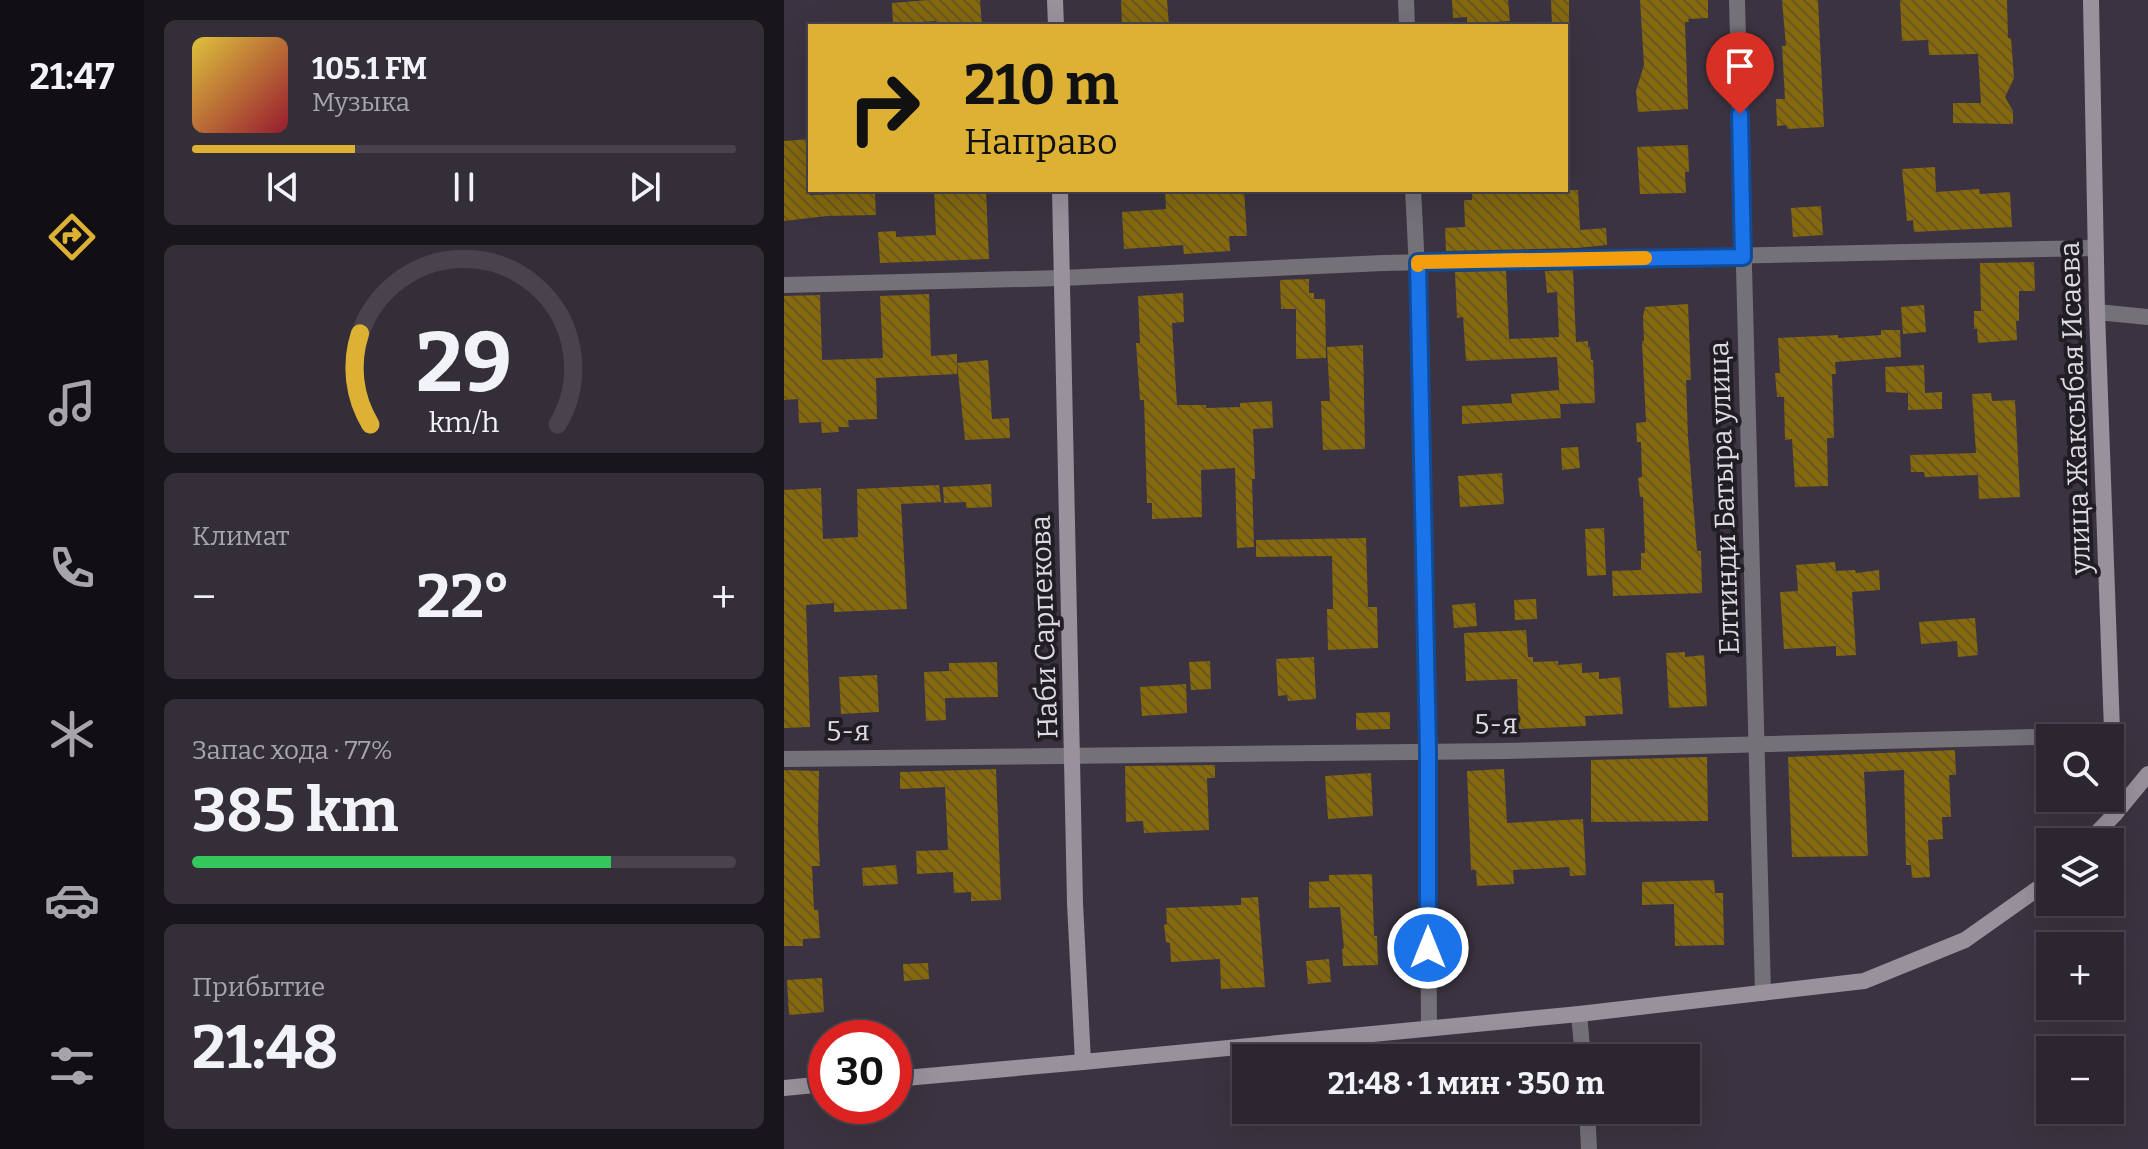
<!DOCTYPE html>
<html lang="ru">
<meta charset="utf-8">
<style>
:root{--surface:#2c2631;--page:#342e39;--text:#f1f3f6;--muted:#a6a5ab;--line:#48434d;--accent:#ddb133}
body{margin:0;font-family:Bitter,serif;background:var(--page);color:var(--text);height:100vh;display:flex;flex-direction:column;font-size:30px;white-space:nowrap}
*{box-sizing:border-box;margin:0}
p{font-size:26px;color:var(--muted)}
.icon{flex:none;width:44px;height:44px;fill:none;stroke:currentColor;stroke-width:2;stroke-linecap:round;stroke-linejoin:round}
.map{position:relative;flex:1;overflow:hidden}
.drawer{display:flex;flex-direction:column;gap:20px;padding:20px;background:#18151b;width:640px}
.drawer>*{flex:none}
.hud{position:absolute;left:24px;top:24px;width:760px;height:168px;border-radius:0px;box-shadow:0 8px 32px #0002,0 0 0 2px var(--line);background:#ddb133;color:#111;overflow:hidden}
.fabs{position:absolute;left:1252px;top:724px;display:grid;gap:16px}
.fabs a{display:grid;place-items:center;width:88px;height:88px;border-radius:0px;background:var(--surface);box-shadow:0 8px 32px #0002,0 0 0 2px var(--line);font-size:40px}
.speed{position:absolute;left:24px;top:1020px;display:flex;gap:16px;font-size:40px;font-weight:700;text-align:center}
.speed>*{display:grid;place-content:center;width:104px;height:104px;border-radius:50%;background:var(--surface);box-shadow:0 8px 32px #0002,0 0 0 2px var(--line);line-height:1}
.speed .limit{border:12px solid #d22;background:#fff;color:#111}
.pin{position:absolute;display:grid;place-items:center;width:68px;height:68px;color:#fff;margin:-82px -34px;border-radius:50% 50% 50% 0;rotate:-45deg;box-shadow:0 0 8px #0007}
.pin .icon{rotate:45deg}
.me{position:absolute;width:88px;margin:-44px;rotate:0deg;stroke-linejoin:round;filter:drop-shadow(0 0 6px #0008)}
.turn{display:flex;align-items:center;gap:28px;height:168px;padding:0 24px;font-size:36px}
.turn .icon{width:104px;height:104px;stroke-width:2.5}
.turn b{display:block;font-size:56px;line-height:68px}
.big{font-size:60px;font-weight:700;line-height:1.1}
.drawer .tile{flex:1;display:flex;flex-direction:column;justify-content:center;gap:12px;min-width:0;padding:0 28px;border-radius:12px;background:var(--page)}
.drawer .dial{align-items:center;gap:0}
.dial svg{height:208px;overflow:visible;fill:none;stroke:var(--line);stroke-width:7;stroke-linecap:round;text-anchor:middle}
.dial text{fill:var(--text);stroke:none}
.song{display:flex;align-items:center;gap:24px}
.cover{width:96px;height:96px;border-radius:12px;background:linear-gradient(135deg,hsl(50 70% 55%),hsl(350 70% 35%))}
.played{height:8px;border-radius:4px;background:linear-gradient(90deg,var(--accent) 30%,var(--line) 30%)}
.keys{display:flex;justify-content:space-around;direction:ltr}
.heat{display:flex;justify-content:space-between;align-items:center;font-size:44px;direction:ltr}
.charge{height:12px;border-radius:6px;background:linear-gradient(90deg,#34c759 77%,var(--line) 0)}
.trip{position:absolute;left:448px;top:1044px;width:468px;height:80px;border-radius:0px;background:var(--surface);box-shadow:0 8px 32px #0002,0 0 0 2px var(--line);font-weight:700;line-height:80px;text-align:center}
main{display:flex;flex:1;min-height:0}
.menu{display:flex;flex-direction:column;width:144px;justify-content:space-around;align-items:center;background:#120f14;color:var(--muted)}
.menu .icon{width:56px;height:56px}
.menu .on{color:var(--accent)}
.menu b{font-size:36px;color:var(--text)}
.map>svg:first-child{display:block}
</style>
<main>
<nav class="menu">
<b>21:47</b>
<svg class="icon on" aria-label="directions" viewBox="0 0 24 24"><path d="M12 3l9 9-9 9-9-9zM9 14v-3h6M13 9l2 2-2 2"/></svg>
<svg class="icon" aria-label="music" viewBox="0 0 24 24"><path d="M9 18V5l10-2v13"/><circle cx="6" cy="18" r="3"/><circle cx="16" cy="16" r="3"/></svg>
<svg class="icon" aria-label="phone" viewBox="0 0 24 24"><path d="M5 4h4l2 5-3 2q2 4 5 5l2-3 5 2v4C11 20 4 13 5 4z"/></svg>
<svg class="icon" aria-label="climate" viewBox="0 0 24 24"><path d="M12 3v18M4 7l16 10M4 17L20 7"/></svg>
<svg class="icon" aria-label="car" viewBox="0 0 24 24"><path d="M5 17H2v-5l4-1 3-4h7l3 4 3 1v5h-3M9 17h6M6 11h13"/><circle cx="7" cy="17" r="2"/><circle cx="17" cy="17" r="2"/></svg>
<svg class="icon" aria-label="filters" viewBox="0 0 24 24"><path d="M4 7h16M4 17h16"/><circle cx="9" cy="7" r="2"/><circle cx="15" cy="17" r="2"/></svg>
</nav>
<section class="drawer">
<div class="tile">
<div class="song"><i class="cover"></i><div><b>105.1 FM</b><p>Музыка</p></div></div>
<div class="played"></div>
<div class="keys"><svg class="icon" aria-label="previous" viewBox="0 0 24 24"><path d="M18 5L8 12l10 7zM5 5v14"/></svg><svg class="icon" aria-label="pause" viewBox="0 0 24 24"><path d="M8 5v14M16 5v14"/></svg><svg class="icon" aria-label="next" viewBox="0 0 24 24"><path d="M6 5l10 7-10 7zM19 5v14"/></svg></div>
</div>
<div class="tile dial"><svg viewBox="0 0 100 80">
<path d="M14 69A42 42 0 1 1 86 69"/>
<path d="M14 69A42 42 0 0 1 10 34" stroke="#ddb133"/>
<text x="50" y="56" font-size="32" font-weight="700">29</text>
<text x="50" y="72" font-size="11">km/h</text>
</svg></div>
<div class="tile"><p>Климат</p>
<div class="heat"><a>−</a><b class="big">22°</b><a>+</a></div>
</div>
<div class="tile"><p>Запас хода · 77%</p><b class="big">385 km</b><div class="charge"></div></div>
<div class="tile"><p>Прибытие</p><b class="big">21:48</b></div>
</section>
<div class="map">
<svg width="1364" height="1149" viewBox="0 0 1364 1149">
<defs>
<pattern id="building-back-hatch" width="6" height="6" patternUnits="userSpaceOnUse" patternTransform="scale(2)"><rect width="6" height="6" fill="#86690c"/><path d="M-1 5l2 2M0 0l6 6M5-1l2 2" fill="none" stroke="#685725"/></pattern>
</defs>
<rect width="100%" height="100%" fill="#3b3341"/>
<g fill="url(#building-back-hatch)">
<polygon points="145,0 196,0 198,26 152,26 152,21 109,24 108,3"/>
<polygon points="337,0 383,0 385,26 338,26"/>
<polygon points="668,0 724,0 726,21 683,24 683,17 669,18"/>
<polygon points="767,0 785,0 785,26 768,26"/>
<polygon points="856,0 924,0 924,18 904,19 905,22 901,22 904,109 854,112 852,91 860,65"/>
<polygon points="998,0 1034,0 1040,127 1004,129 1002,125 993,126 992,99 1001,99 998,46 1002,46"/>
<polygon points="1116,0 1223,0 1224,38 1227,38 1230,78 1221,97 1229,111 1229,124 1169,123 1169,103 1197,103 1194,54 1145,55 1144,40 1118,41"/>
<polygon points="26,139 26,195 91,193 92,215 43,216 0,221 0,141"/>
<polygon points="904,145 905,172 901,172 902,193 856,194 853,147"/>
<polygon points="1151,167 1152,192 1195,189 1196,194 1226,192 1228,227 1130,232 1129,220 1123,221 1118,169"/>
<polygon points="150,190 202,190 205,259 96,263 94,232 112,231 112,237 152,235"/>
<polygon points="381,190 460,190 463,236 445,236 446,251 400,254 399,245 340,249 338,212 382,209"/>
<polygon points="688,190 794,190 796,230 822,228 823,245 792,248 662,251 661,228 681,227 680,200 688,200"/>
<polygon points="1037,206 1039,235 1009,237 1007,208"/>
<polygon points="1250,262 1251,291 1235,291 1235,321 1232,321 1233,340 1194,343 1193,329 1190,329 1190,311 1197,311 1196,263"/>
<polygon points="789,270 792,342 804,341 804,347 806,347 807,360 809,360 811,403 776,404 777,418 678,424 678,406 728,403 727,394 775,390 776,402 773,357 682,361 679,317 673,318 671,272 722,271 725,339 775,337 773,292 763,293 761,271"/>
<polygon points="525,279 525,293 530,293 530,299 541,299 542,358 512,359 512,309 497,309 496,280"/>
<polygon points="399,293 400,322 388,323 393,405 422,405 422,408 456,407 456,403 488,401 489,428 469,429 471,479 468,479 470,547 453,548 451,468 417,470 418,517 368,519 368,503 363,503 360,400 356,400 352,343 356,343 354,296"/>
<polygon points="145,294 147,356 173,354 173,374 92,378 93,419 64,420 65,427 54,427 55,432 38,433 37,422 15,423 14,399 0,400 0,296 36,295 38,360 99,358 96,296"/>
<polygon points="904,304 907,380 902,380 904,437 913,551 917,551 918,593 829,596 828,571 857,570 857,553 861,553 859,497 856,497 854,478 858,477 857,442 853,442 852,423 862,422 858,341 860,341 859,317 861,307"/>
<polygon points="1140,305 1142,332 1119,334 1117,307"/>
<polygon points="1097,330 1116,330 1117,357 1051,362 1052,374 1048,374 1050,438 1043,438 1044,486 1011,487 1008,439 1001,440 1000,397 993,397 991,373 996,373 994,338 1054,335 1054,338 1097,335"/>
<polygon points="579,345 581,449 539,450 537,401 546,401 543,347"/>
<polygon points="204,360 208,419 225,418 226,438 181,440 173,363"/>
<polygon points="1140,365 1141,393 1158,392 1158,409 1124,410 1124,393 1102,392 1101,367"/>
<polygon points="1207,393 1208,401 1231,400 1236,497 1195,499 1194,475 1141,477 1140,472 1127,472 1126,455 1192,453 1188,394"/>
<polygon points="794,447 796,468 778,470 777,448"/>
<polygon points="718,473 720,504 676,507 674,476"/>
<polygon points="207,484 208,507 182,508 182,502 160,503 159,487"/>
<polygon points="155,485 157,502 117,504 123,609 50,612 50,603 22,605 26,727 0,728 0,490 37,488 39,539 74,537 73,489"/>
<polygon points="820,528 822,575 803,576 801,529"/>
<polygon points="582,538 584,607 593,607 594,648 544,650 543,609 549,609 548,556 472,557 472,540"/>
<polygon points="1051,562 1052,571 1071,570 1072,573 1095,570 1096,590 1068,592 1072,655 1052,656 1052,646 1000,649 996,592 1014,591 1012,565"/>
<polygon points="752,599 753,619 731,620 730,600"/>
<polygon points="691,603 693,626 670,628 668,605"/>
<polygon points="1191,618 1194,655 1174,657 1173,641 1137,644 1135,622"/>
<polygon points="742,630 744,657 749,657 749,662 774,661 774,665 798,663 798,673 815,672 815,679 836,677 839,714 801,716 802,726 735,729 733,679 682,681 680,633"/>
<polygon points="901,652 901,657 920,655 923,706 885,708 882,653"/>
<polygon points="530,657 532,699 504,701 503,695 494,696 492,659"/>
<polygon points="426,661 427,689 407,690 405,662"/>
<polygon points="213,662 214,697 161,698 162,720 142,721 140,672 165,671 165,663"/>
<polygon points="93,675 95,712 57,714 55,677"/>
<polygon points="402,684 403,713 358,716 356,687"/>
<polygon points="606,712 606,729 572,730 572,713"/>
<polygon points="1171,750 1172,775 1165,775 1167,817 1158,817 1159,839 1144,840 1146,877 1128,878 1127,865 1122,865 1120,770 1080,772 1084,856 1008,857 1004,757"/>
<polygon points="923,757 924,821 807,822 807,760"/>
<polygon points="431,765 431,778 423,778 425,830 360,833 359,821 342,822 341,766"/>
<polygon points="212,769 217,900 187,901 187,892 170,893 169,872 133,874 132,851 164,850 161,787 116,789 116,772"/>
<polygon points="720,769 723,823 799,819 802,875 786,876 785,867 729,870 730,884 693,886 692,870 687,870 683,771"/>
<polygon points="0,770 35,771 34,827 36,866 28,866 30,910 34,910 36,938 19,939 19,946 0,946"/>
<polygon points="587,773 589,816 544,819 541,776"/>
<polygon points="112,865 114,884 79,886 78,868"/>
<polygon points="588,874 590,936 593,936 594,965 559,966 558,949 560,948 556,907 525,908 525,882 545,881 545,875"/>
<polygon points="930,880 931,893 939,893 940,945 891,946 890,904 858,905 858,882"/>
<polygon points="474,897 481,987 437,989 436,959 387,962 386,943 382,942 380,925 383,924 382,908 457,905 457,898"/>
<polygon points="545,959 547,982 524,984 522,961"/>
<polygon points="144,963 145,979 120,981 119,964"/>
<polygon points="38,978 40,1012 5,1015 3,980"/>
</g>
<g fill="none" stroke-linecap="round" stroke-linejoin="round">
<g stroke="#757178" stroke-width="16">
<polyline points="622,0 623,26"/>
<polyline points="953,0 979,993"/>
<path d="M 629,190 C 635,291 637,392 639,493 C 643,672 644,850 645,1028"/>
<polyline points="0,285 278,278 599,263 1311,248"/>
<polyline points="1313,312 1364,317"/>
<polyline points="0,759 721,751 1329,735"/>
<polyline points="795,1014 799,1058"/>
<polyline points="803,1110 805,1149"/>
</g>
<g stroke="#98929d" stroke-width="16">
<polyline points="271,0 272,26"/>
<polyline points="1307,0 1313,312 1331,814"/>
<polyline points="276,190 291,903 299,1062"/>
<polyline points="1304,842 1331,814 1364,774"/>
<polyline points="110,1079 299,1062 795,1014 1080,981 1181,940 1266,880"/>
<polyline points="0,1088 42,1084"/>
</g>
</g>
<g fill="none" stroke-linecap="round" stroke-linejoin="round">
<g stroke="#114b97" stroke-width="20">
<polyline id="route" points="644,948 644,751 634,262 959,257 956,114"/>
</g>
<use href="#route" stroke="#1a73e8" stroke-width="14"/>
<polyline stroke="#f59e0b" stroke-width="14" points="634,265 634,262 861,258"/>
</g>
<g text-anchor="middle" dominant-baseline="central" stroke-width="8" stroke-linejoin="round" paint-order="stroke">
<g font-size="28" fill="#ded9e2" stroke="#201d23">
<text transform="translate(1291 408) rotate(-92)">улица Жаксыбая Исаева</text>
<text transform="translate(940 498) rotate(-92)">Елтинди Батыра улица</text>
<text transform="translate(260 627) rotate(-92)">Наби Сарпекова</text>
<text transform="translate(712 724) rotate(-1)">5-я</text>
<text transform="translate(64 731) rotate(-1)">5-я</text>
</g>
</g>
</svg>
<div class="fabs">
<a><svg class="icon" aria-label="search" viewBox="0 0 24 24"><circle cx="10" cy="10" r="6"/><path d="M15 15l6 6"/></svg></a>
<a><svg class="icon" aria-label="layers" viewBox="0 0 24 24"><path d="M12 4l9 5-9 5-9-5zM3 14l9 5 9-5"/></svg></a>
<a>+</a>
<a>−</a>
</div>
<div class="speed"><div class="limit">30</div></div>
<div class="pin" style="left:956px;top:114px;background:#d93025"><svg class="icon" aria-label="arrive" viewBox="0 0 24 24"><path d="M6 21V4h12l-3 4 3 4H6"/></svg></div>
<svg class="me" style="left:644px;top:948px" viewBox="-20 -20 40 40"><circle r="17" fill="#1a73e8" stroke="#fff" stroke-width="3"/><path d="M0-11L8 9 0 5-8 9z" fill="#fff"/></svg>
<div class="trip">21:48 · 1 мин · 350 m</div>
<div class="hud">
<div class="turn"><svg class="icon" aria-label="right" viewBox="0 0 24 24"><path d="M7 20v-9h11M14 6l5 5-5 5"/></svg><div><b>210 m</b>Направо</div></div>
</div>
</div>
</main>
